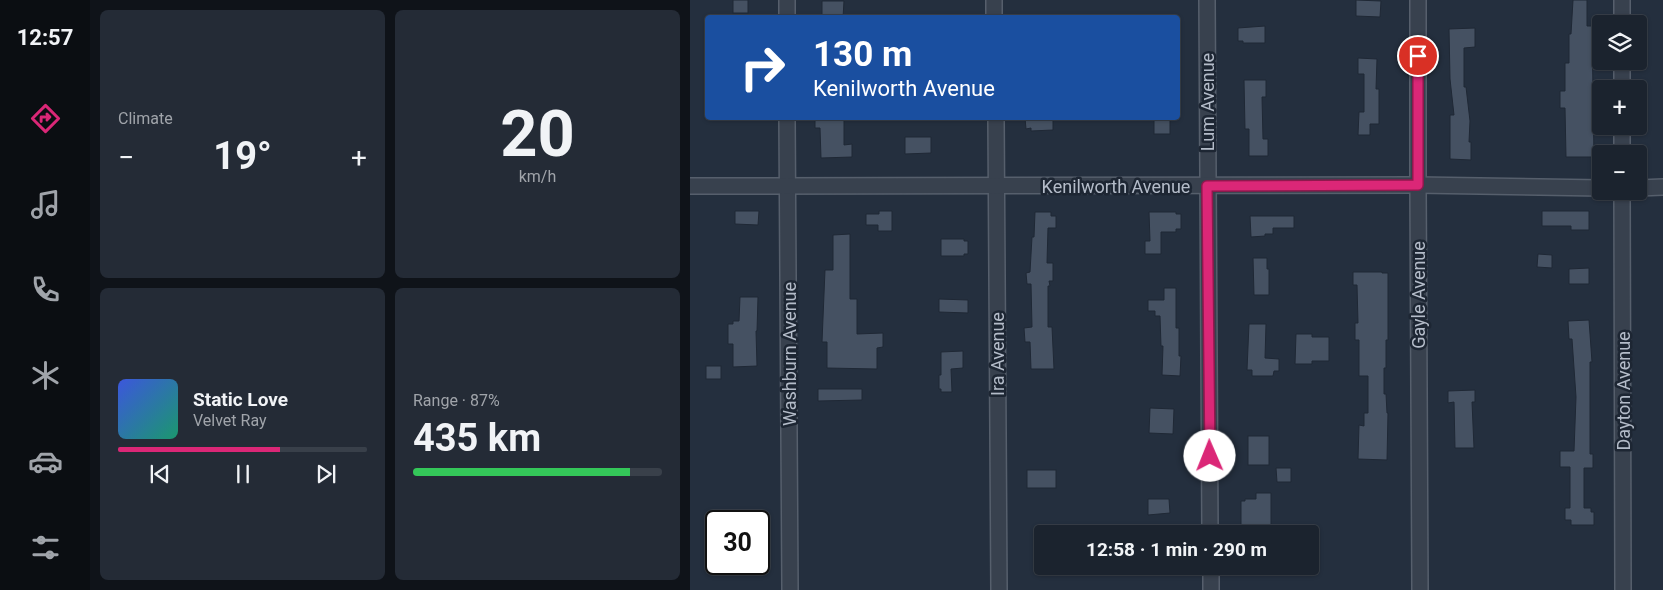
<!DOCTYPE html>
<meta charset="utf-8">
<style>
:root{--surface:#1b232e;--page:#242b36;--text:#f1f3f6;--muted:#a0a4aa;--line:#39404a;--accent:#db2777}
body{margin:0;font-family:Roboto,sans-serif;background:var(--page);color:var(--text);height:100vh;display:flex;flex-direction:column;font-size:19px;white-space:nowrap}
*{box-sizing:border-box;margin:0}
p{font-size:16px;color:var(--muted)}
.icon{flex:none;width:28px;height:28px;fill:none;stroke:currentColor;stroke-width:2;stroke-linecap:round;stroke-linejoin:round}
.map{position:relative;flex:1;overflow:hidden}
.side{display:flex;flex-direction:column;gap:10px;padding:10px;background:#0f1319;width:600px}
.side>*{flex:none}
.top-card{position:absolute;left:15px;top:15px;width:475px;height:105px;border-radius:5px;box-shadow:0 1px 4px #0004,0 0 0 1px var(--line);background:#1a4fa0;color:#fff;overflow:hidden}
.controls{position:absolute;left:902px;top:15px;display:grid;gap:10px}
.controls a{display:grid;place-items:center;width:55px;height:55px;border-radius:5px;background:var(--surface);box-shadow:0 1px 4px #0004,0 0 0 1px var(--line);font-size:25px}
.speed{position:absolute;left:15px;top:510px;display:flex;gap:10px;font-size:25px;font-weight:700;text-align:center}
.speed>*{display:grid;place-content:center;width:65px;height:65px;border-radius:50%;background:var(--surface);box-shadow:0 1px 4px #0004,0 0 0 1px var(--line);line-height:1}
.speed .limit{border:2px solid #111;border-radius:8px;background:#fff;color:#111}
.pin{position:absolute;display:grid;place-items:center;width:42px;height:42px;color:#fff;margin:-21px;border:2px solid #fff;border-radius:50%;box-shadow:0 1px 5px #0007}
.me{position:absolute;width:55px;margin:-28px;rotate:359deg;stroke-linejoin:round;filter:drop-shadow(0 0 4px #0008)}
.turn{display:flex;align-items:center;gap:18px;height:105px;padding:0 25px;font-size:22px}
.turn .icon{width:65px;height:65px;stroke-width:2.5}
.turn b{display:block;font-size:35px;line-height:42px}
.big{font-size:38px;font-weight:700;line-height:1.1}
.side .widget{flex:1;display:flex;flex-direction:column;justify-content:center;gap:8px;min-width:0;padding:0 18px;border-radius:8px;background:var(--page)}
.side .dial{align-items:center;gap:0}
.dial b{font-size:65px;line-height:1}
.song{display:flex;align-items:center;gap:15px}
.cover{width:60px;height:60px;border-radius:8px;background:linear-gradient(135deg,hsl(230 70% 55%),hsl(160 70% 35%))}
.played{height:5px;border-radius:2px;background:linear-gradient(90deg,var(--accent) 65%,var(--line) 65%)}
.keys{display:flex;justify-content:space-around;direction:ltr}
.heat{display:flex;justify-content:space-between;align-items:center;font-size:28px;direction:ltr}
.charge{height:8px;border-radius:4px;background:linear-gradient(90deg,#34c759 87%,var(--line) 0)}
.side .tiles{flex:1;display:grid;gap:10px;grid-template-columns:repeat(2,1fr)}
.trip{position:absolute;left:344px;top:525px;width:285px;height:50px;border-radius:5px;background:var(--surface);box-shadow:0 1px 4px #0004,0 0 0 1px var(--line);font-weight:700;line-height:50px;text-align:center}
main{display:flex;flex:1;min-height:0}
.menu{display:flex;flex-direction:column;width:90px;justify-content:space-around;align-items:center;background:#0b0e12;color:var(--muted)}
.menu .icon{width:35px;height:35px}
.menu .active{color:var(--accent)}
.menu b{font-size:22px;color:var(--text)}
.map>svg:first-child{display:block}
</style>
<main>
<nav class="menu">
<b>12:57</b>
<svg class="icon active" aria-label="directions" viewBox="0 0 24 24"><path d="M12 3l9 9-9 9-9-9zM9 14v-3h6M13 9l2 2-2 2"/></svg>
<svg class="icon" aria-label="music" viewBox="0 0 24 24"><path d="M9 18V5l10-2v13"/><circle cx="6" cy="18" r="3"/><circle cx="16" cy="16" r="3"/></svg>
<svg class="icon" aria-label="phone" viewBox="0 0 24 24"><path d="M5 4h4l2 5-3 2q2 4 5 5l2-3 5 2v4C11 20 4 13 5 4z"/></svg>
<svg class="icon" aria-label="climate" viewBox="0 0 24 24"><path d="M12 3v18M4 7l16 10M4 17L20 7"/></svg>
<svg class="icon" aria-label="car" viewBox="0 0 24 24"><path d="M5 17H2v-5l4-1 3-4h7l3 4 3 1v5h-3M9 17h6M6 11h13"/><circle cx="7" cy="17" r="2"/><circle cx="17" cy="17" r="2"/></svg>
<svg class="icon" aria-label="filters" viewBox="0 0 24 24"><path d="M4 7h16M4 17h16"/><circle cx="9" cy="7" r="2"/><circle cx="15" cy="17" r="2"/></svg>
</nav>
<section class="side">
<div class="tiles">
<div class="widget"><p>Climate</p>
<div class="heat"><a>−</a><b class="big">19°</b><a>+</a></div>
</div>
<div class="widget dial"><b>20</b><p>km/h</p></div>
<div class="widget">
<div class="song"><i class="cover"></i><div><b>Static Love</b><p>Velvet Ray</p></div></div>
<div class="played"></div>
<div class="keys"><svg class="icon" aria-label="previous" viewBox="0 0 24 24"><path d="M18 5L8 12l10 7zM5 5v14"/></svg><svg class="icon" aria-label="pause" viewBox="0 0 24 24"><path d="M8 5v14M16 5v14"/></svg><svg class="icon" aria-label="next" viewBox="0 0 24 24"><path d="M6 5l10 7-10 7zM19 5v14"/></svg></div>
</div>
<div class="widget"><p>Range · 87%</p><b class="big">435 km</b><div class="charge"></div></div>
</div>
</section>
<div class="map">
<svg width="973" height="590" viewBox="0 0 973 590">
<rect width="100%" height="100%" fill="#242f3e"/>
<g fill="#455162" stroke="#1f2835">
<rect x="43" y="0" width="15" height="13"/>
<polygon points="666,0 691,1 690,17 666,16"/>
<polygon points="883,0 897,0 897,26 902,26 904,157 876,157 875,108 870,108 870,91 875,91 875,63 879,63 879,34 881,34"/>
<polygon points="132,1 154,1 153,18 132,18"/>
<polygon points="575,26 575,43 553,43 553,41 548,41 548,28"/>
<polygon points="785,28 785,47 774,48 774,87 776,87 780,121 779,142 781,142 781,160 760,159 760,115 764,115 760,79 759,29"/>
<polygon points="668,58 687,59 686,89 689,89 689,124 680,124 680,135 668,135 669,112 674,112 674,74 668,74"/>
<polygon points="554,80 576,80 576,97 572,97 573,139 578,139 578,156 559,156 559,129 555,129"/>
<polygon points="125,118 154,118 154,145 162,144 162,157 131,158 130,128 125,128"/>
<polygon points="335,118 363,118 363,130 341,131 341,128 336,129"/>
<rect x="464" y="118" width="16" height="16"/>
<polygon points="215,137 241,137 241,153 215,154"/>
<polygon points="45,211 69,211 68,225 45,224"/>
<polygon points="189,211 202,211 202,231 188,231 188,225 176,225 176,214 189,214"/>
<polygon points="852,211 899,211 899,230 881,230 881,226 852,226"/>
<polygon points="345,212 361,212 361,216 366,216 366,228 358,228 357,263 363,263 363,281 359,281 360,286 358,286 358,327 362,327 364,369 341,369 340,342 335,342 334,328 342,327 341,284 337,284 336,273 340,272 342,237 344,237"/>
<polygon points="459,212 486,212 486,214 491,214 491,229 486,229 486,232 471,232 471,254 455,254 455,241 460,241"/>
<polygon points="560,216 604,216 604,228 583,228 583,234 575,234 575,236 561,237"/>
<polygon points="160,234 160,299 167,299 167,334 193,333 193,347 187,348 187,369 137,368 137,342 132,342 135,270 143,270 143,235"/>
<polygon points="251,239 274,239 274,241 278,241 278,254 274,254 274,256 251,256"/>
<polygon points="848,254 862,255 862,268 847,267"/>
<polygon points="563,258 577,258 577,269 579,269 579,295 564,295"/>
<polygon points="899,268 899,284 879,284 879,269"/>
<polygon points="663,272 692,272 692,273 698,273 698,340 696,340 696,368 694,368 694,394 696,394 697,413 698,413 697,460 668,459 669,425 674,426 674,413 678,413 678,376 669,376 669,340 665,340 665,323 668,323 667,285 663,285"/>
<polygon points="474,288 486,288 486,328 489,328 489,356 491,356 490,376 472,375 473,346 471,346 470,316 465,316 465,311 458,311 458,300 474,300"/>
<polygon points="50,297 68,297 67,331 66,331 67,366 43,367 43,344 38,344 38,324 43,324 43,321 49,321"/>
<polygon points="249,299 278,300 278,313 249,312"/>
<polygon points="899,320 902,362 900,362 900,454 903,454 903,468 894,468 894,508 901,508 901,512 904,512 904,525 881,525 881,520 875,520 875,508 880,508 880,467 870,467 870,451 884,451 886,397 882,339 879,339 878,321"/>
<polygon points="559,324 576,324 575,358 589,359 589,371 584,371 583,376 562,376 562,370 557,370"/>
<polygon points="606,334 622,334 622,337 639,337 639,361 622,361 622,364 605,364"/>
<polygon points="273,351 273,368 261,369 262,392 251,392 251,389 249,389 249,375 251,375 251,352"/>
<rect x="16" y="366" width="15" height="13"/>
<polygon points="128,389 172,389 172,400 128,401"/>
<polygon points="785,390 785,402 782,402 784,448 765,448 764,402 758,403 758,391"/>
<polygon points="460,408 484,409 483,434 459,433"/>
<rect x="558" y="436" width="21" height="29"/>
<polygon points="586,468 601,468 601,482 587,482"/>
<rect x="337" y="470" width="29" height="18"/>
<polygon points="566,493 581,493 581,534 551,534 551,501 555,501 555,499 566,499"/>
<polygon points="458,499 479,499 480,513 458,515"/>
</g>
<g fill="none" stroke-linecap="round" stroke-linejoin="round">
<g stroke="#565f6c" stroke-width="18">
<g id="street">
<polyline points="97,0 97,18"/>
<polyline points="304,0 304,18"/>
<polyline points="517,0 520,534"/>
<polyline points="728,0 728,185 730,590"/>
<polyline points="932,0 932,24"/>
<polyline points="932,61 932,89"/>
<polyline points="97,118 100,590"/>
<polyline points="306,118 309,590"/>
<polyline points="932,126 932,154"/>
<polyline points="0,186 728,185 911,188"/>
<polyline points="949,188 973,187"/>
<polyline points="932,191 933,590"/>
<polyline points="521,566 521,590"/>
</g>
</g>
<use href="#street" stroke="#38414e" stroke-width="15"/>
</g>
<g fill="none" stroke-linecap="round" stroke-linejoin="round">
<g stroke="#8e194d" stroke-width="12">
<polyline id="route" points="520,456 517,186 728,185 728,56"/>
</g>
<use href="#route" stroke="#db2777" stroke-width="9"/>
</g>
<g text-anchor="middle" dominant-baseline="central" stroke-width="5" stroke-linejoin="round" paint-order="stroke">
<g font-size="18" fill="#b4bcc9" stroke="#1d2633">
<text transform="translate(517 102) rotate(-90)">Lum Avenue</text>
<text x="426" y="186">Kenilworth Avenue</text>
<text transform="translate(728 295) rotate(-90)">Gayle Avenue</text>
<text transform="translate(99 354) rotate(-90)">Washburn Avenue</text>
<text transform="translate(307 354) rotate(-90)">Ira Avenue</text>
<text transform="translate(933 391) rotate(-90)">Dayton Avenue</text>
</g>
</g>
</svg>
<div class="controls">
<a><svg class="icon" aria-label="layers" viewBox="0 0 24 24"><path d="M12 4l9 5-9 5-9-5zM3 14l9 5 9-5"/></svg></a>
<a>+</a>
<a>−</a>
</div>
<div class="speed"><div class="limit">30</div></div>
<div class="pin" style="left:728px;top:56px;background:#d93025"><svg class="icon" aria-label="arrive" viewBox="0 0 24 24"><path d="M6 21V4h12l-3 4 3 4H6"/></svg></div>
<svg class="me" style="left:520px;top:456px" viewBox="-20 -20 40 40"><circle r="19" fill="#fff"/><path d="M0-13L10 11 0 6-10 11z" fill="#db2777"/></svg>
<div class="trip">12:58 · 1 min · 290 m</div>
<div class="top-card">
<div class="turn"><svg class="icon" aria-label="right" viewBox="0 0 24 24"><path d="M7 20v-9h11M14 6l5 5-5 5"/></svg><div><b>130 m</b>Kenilworth Avenue</div></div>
</div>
</div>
</main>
